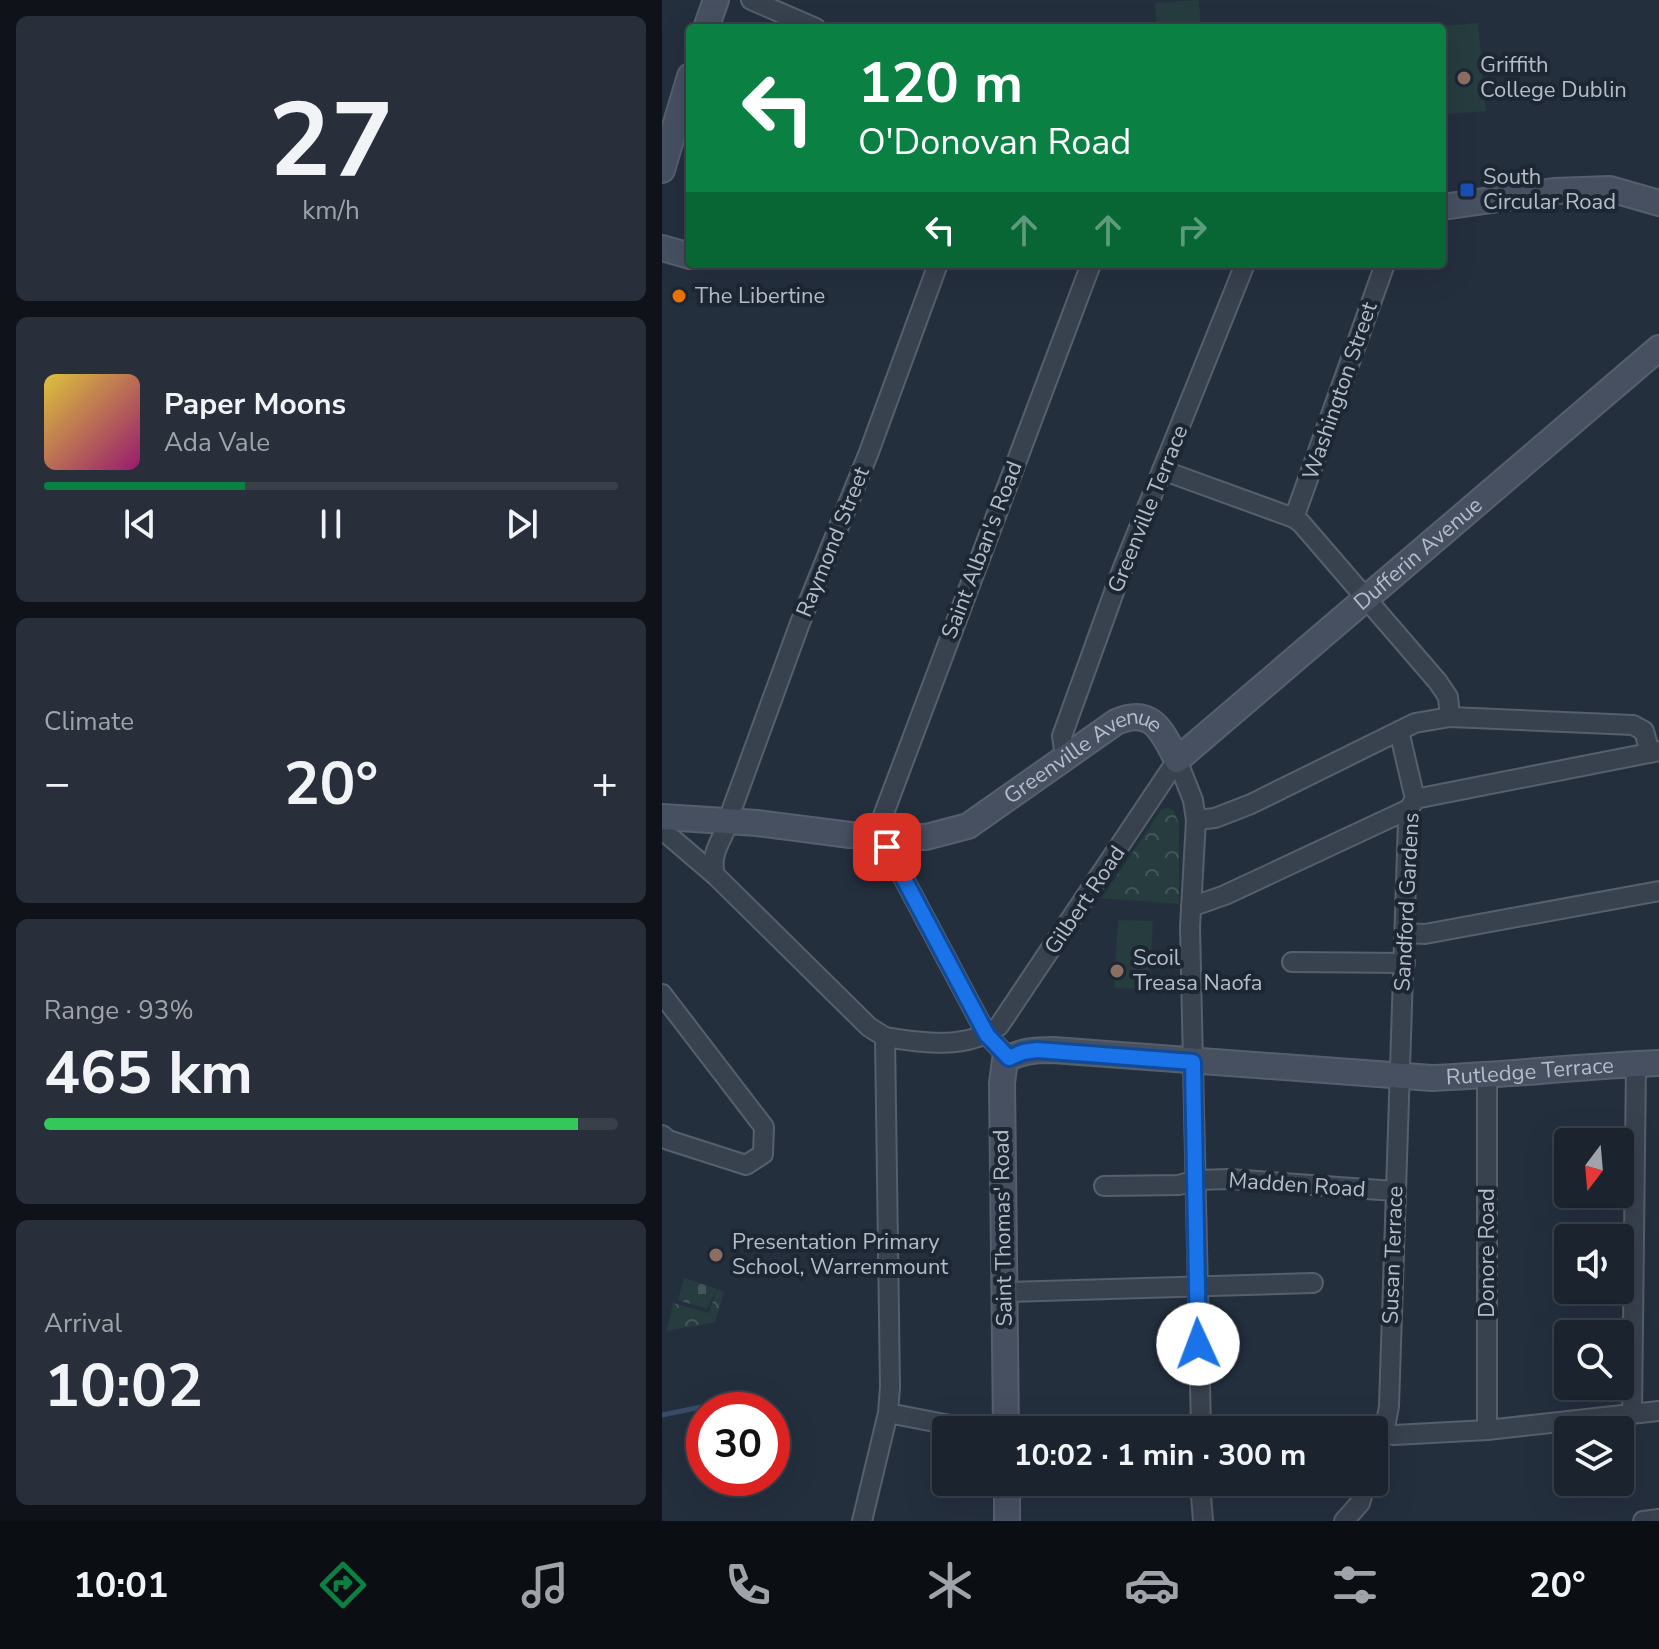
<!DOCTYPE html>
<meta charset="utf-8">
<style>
:root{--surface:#1b232e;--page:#282f3a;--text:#f1f3f6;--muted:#a0a4aa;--line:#39404a;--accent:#0b8043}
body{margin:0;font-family:"Nunito Sans",sans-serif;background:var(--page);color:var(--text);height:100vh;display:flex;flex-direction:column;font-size:30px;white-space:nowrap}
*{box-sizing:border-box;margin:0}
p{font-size:26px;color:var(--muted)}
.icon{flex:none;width:44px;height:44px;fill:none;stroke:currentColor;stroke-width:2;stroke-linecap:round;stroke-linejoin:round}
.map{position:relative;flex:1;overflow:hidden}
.drawer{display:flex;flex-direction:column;gap:16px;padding:16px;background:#0f1319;width:662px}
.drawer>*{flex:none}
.hud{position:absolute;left:24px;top:24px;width:760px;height:244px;border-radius:8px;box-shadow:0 8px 32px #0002,0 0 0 2px var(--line);background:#0b8043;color:#fff;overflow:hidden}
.needle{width:52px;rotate:196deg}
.buttons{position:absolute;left:892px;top:1128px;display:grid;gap:16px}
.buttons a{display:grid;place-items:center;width:80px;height:80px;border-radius:8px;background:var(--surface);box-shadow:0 8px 32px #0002,0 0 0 2px var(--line);font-size:40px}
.speed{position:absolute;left:24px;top:1392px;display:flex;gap:16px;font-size:40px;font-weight:700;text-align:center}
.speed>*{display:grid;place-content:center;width:104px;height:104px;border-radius:50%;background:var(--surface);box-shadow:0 8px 32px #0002,0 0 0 2px var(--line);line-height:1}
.speed .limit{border:12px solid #d22;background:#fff;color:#111}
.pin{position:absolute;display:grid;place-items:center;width:68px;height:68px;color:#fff;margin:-34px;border-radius:16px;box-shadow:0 4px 12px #0006}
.me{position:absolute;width:88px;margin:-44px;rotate:358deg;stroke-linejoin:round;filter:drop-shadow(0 0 6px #0008)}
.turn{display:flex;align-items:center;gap:28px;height:168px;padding:0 40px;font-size:36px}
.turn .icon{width:104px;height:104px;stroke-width:2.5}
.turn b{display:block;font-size:56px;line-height:68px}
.lanes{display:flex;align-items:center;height:76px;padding:0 40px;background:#0003;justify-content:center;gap:40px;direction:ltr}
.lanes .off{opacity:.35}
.big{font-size:60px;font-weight:700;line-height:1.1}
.drawer .card{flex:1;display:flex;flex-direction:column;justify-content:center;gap:12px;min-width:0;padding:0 28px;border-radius:12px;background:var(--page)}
.drawer .dial{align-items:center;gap:0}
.dial b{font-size:104px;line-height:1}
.song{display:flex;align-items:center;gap:24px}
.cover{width:96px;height:96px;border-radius:12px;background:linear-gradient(135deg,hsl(50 70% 55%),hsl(320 70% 35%))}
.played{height:8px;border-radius:4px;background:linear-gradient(90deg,var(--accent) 35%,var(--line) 35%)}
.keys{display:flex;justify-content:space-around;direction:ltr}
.heat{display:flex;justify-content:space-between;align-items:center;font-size:44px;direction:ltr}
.charge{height:12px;border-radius:6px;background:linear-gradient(90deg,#34c759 93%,var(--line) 0)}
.trip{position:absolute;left:270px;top:1416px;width:456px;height:80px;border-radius:8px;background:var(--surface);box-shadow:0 8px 32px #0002,0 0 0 2px var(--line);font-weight:700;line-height:80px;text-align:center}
.tabs{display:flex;height:128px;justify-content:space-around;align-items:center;background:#0b0e12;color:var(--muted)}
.tabs .icon{width:56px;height:56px}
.tabs .selected{color:var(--accent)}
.tabs b{font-size:36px;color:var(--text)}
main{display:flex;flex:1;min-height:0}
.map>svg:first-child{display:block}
</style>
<main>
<section class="drawer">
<div class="card dial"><b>27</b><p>km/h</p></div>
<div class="card">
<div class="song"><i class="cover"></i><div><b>Paper Moons</b><p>Ada Vale</p></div></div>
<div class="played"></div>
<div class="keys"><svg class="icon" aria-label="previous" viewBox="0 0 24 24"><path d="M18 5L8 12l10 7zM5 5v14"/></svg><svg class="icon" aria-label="pause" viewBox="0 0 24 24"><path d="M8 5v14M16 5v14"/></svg><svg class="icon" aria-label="next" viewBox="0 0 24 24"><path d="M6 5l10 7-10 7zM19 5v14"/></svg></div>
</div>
<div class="card"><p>Climate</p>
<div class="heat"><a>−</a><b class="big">20°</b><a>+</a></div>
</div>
<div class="card"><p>Range · 93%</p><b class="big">465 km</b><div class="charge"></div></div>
<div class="card"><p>Arrival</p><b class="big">10:02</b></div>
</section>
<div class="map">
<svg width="997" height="1521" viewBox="0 0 997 1521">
<defs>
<pattern id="forest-crowns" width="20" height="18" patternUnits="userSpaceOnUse" patternTransform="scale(2)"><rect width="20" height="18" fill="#263c3f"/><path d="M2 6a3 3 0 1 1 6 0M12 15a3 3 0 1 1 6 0" fill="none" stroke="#435659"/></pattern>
<pattern id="cemetery-stones" width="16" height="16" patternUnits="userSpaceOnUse" patternTransform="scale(2)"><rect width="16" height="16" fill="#263c3f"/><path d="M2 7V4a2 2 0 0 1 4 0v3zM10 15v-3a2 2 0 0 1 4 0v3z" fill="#435659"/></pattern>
</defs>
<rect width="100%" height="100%" fill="#242f3e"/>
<g fill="url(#forest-crowns)">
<polygon points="506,808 512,811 517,824 517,904 440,898 499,810"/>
<polygon points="55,1289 62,1292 53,1322 5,1331 11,1303 47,1313"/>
</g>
<polygon fill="url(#cemetery-stones)" points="22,1278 55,1289 45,1309 16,1300"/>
<g fill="#263c3f">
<polygon points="537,0 539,28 494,28 493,3"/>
<polygon points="816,23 824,111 786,114 778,26"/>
<polygon points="456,920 491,921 487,989 452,988"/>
</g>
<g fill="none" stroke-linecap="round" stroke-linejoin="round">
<polyline stroke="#394c67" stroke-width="5" points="0,1415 39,1407"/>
<g stroke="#565f6c" stroke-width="22">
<g id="street">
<polyline points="89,0 154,28"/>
<polyline points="500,470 632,518 639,523 776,682 786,697 788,717"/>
<polyline points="632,518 723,264"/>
<polyline points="403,756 400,736 460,570 583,264"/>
<polyline points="515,760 531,800 534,820 553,818 589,804 753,723 788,717 971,725 982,731 988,753"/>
<polyline points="753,799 997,751"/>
<polyline points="534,820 528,927 539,1430"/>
<polyline points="0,821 6,835 53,875 207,1027 223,1037 228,1387 226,1413 200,1521"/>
<polyline points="213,837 429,264"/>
<polyline points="224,838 225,847 325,1035 347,1058"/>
<path d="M 53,875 C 46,849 67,834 70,809 L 138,623 L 207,452 L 276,264"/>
<polyline points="529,907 563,895 747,809"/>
<polyline points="744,933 763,934 997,891"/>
<polyline points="630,962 743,963"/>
<polyline points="0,994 102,1127 101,1154 84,1165 6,1140 0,1135"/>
<path d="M 223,1037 C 261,1043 305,1050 337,1026 L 515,760"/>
<polyline points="825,1076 825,1430"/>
<polyline points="442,1186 517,1185 534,1180 567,1179 732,1191"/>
<polyline points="342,1292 651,1283"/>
<polyline points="226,1413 314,1430"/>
<polyline points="970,1414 974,1064"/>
<polyline points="722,1433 732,1435 825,1430 997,1411"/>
<polyline points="712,1445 722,1433 727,1406 746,821 747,809 753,799 737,731"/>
<polyline points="538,1482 541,1521"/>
<polyline points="682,1521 698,1503 704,1482"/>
<polyline points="981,1521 997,1519"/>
</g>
</g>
<g stroke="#565f6c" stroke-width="28">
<g id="secondary">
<polyline points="44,28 54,0"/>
<polyline points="0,170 28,76"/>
<polyline points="780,207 892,191 948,189 997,203"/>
<polyline points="0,248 28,256"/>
<path id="s1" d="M 0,817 L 95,823 L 188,835 L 264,837 L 306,826 L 454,722 C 490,706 500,731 515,760 L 997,348"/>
<path id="s2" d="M 344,1430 L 340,1083 L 343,1060 C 359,1051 373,1050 391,1050 L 770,1078 C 846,1075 921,1066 997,1063"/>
<polyline points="345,1482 345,1521"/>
</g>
</g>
<use href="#street" stroke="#38414e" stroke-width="18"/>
<use href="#secondary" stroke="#465061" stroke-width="24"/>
</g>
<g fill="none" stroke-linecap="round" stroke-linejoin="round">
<g stroke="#114b97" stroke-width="20">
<polyline id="route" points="225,847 325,1035 347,1058 361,1052 375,1050 531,1062 536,1344"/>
</g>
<use href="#route" stroke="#1a73e8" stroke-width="14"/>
</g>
<g fill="#8d6e63" stroke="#1d2633" stroke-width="3">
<circle cx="802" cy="78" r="8"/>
<circle cx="455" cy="971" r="8"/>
<circle cx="54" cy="1255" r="8"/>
</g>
<rect fill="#1a4fb4" stroke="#1d2633" stroke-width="3" x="797" y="182" width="16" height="16" rx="4"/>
<circle fill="#e8710a" stroke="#1d2633" stroke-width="3" cx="17" cy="296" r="8"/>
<g text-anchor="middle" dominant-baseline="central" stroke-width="8" stroke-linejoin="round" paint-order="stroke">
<g font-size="22" fill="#b4bcc9" stroke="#1d2633" text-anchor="start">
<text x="818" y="65">Griffith<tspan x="818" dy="25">College Dublin</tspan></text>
<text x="821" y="177">South<tspan x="821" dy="25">Circular Road</tspan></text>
<text x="33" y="296">The Libertine</text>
<text x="471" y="958">Scoil<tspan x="471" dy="25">Treasa Naofa</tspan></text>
<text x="70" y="1242">Presentation Primary<tspan x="70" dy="25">School, Warrenmount</tspan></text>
</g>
<g font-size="22" fill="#b4bcc9" stroke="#1d2633">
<text transform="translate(678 391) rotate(-71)">Washington Street</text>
<text transform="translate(486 509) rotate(-68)">Greenville Terrace</text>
<text transform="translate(171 542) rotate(-68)">Raymond Street</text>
<text transform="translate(320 550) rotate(-69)">Saint Alban's Road</text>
<text stroke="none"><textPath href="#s1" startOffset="890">Dufferin Avenue</textPath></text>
<text stroke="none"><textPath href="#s1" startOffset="446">Greenville Avenue</textPath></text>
<text transform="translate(423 900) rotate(-56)">Gilbert Road</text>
<text transform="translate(745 902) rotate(-87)">Sandford Gardens</text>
<text stroke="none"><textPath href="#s2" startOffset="898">Rutledge Terrace</textPath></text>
<text transform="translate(635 1185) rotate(4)">Madden Road</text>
<text transform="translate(341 1228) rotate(-91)">Saint Thomas' Road</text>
<text transform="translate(825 1253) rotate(-90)">Donore Road</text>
<text transform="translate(731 1255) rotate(-88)">Susan Terrace</text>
</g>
</g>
</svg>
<div class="buttons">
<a><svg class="needle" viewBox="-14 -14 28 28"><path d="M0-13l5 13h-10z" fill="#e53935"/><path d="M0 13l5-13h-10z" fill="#a0a4aa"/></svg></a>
<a><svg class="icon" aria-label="sound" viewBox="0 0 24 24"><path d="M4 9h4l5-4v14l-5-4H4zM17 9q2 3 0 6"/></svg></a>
<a><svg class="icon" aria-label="search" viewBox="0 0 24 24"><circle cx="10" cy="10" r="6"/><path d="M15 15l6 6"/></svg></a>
<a><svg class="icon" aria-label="layers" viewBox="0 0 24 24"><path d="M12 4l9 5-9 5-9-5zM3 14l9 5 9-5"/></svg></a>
</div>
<div class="speed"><div class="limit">30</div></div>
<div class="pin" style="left:225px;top:847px;background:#d93025"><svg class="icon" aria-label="arrive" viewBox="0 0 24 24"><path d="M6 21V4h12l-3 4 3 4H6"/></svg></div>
<svg class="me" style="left:536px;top:1344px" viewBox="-20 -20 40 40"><circle r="19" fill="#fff"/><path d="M0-13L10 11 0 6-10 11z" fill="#1a73e8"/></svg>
<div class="trip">10:02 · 1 min · 300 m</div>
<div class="hud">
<div class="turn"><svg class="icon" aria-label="left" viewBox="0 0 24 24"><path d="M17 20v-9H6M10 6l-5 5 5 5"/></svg><div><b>120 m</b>O'Donovan Road</div></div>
<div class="lanes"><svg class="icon" aria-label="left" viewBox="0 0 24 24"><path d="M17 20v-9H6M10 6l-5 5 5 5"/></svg><svg class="icon off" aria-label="ahead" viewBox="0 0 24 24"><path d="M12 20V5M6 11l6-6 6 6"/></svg><svg class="icon off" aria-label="ahead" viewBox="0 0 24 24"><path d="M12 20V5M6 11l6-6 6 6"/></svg><svg class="icon off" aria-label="right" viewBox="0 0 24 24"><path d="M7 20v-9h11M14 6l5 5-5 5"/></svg></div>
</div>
</div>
</main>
<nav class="tabs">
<b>10:01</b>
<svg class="icon selected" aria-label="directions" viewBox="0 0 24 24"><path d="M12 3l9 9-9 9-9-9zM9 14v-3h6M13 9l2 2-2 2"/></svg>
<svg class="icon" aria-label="music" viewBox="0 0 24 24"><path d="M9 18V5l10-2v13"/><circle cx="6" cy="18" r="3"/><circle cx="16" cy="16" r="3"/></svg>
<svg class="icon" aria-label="phone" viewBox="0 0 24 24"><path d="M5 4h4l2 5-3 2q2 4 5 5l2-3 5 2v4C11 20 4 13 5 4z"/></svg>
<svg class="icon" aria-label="climate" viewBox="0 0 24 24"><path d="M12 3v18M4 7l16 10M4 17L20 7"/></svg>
<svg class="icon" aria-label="car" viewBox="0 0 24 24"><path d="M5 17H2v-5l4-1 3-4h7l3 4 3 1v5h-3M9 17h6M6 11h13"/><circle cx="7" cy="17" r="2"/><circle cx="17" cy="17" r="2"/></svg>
<svg class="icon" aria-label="filters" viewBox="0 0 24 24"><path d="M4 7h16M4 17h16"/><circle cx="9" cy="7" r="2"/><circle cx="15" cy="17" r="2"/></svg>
<b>20°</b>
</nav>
